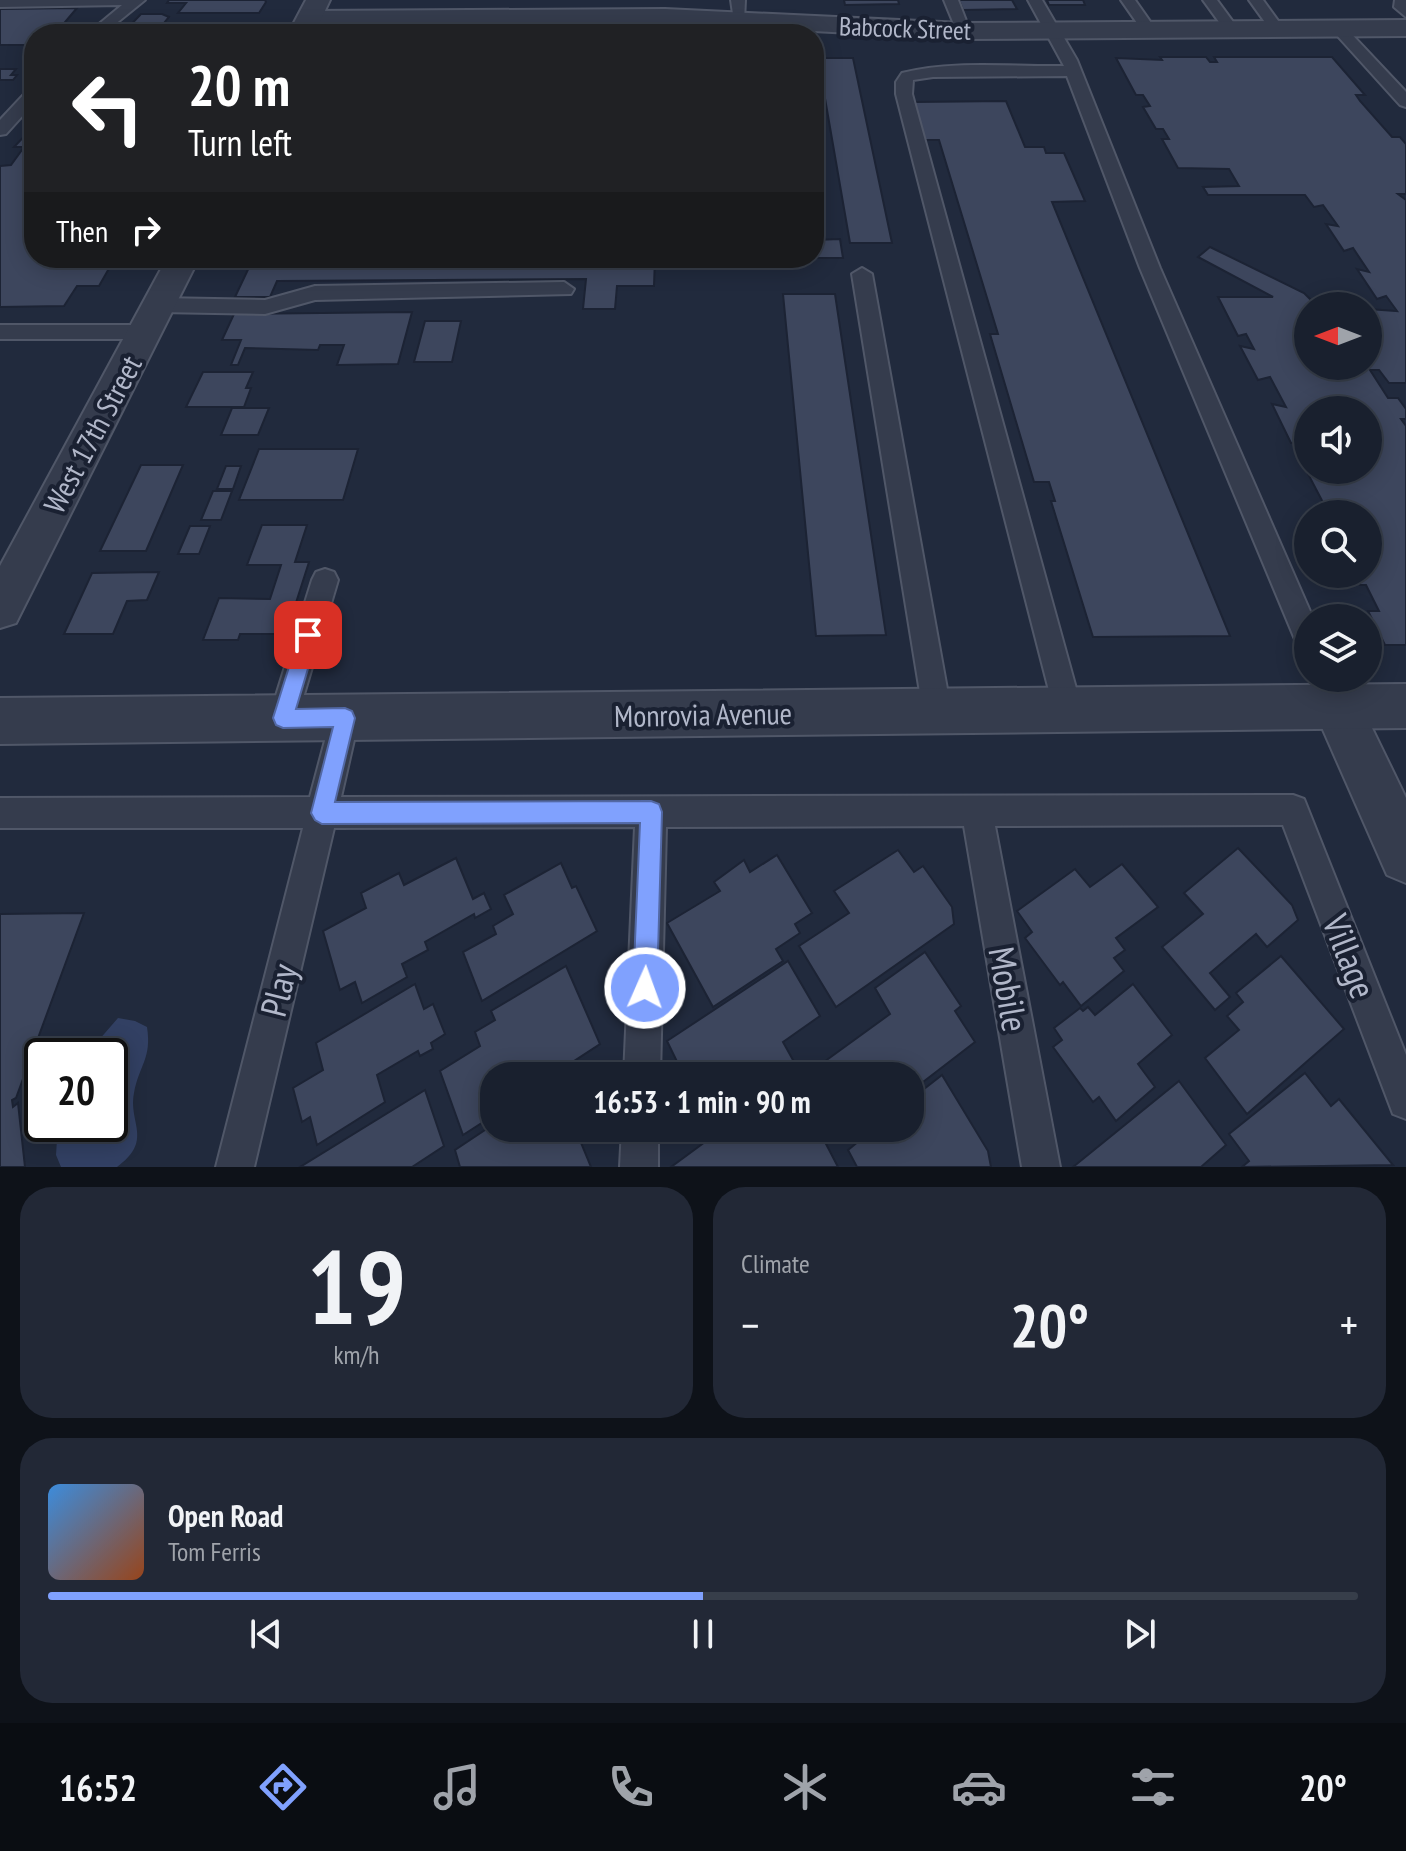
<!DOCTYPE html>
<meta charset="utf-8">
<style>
:root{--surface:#19202e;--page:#222836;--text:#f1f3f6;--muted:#9fa3aa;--line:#373e4a;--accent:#80a1fe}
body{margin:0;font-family:"PT Sans Narrow",sans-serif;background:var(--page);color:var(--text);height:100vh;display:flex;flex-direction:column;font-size:30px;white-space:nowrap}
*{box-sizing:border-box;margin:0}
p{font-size:26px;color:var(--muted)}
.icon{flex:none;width:44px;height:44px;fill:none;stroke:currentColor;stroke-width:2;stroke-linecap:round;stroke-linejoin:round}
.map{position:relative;height:1167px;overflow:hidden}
.sheet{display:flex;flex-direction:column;gap:20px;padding:20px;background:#0e1219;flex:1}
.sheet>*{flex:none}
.hud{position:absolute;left:24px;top:24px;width:800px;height:244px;border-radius:32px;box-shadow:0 4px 20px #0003,0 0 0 2px var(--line);background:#202124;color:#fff;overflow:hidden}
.needle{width:52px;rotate:270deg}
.tools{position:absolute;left:1294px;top:292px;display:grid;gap:16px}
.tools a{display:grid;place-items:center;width:88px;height:88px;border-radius:50%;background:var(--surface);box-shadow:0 4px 20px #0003,0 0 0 2px var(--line);font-size:40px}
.speed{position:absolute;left:24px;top:1038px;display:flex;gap:16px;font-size:40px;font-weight:700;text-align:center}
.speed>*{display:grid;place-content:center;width:104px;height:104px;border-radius:50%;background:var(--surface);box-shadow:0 4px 20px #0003,0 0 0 2px var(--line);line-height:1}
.speed .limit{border:4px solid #111;border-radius:12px;background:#fff;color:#111}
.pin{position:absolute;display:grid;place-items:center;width:68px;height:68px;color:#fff;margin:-34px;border-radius:16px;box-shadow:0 4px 12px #0006}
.me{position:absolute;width:88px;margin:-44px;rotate:2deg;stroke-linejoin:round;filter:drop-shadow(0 0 6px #0008)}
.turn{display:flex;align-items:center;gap:28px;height:168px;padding:0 32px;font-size:36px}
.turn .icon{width:104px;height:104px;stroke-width:2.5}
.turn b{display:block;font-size:56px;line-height:68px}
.then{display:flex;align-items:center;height:76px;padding:0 32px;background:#0003;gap:16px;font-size:30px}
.big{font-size:60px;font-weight:700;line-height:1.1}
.sheet .tile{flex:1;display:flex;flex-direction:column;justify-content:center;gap:12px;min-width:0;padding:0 28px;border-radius:32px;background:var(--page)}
.sheet .dial{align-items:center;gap:0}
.dial b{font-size:104px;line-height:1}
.song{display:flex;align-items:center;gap:24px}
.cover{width:96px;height:96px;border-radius:12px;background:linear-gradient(135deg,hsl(210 70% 55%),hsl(20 70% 35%))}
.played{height:8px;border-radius:4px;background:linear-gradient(90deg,var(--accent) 50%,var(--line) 50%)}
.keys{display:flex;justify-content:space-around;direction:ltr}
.heat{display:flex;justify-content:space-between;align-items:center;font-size:44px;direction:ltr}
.sheet .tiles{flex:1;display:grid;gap:20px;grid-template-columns:1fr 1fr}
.tile:last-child{grid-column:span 2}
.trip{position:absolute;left:480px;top:1062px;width:444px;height:80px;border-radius:32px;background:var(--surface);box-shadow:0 4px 20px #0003,0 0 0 2px var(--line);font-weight:700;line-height:80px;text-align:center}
.tabs{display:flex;height:128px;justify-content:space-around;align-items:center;background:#0a0d12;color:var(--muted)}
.tabs .icon{width:56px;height:56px}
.tabs .selected{color:var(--accent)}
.tabs b{font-size:36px;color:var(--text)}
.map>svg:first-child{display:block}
</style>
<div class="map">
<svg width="1406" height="1167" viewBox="0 0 1406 1167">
<rect width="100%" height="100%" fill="#212a3d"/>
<path fill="#324063" d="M 118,1018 L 135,1021 L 147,1027 C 152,1059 139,1065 134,1093 C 128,1123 154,1140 117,1167 L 61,1167 L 56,1155 L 58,1124 L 110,1124 L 110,1056 L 85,1056 Z"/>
<g fill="#3d465d" stroke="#1c2334" stroke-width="2">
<polygon points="169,0 265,0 266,2 259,13 178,13 186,3 167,3"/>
<polygon points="844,0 898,0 899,4 845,5"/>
<polygon points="959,0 1012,0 1017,9 963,10"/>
<polygon points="1047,0 1083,0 1085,5 1049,5"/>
<polygon points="77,8 55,34 34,34 34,45 0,45 0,9"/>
<polygon points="141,14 162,14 169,17 164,23 207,25 202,34 122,34"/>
<polygon points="1160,57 1206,57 1210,62 1217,62 1214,57 1332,57 1365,95 1356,95 1360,101 1392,137 1400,137 1406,144 1406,194 1398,194 1406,200 1406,383 1389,383 1379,370 1370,370 1388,398 1398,398 1406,409 1406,419 1401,419 1406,426 1406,645 1385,645 1368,611 1379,611 1366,585 1360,585 1354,574 1368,574 1370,566 1368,514 1343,514 1340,508 1335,508 1337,512 1328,512 1306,470 1315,470 1317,473 1321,473 1319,470 1368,470 1368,410 1308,410 1308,448 1303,439 1299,439 1301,443 1291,443 1272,404 1286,407 1270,377 1258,380 1240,346 1254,349 1246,334 1238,336 1218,297 1273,297 1198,257 1210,247 1304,293 1314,303 1364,303 1366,306 1308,306 1308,366 1368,366 1368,309 1397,311 1386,296 1377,299 1357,269 1369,272 1353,248 1344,251 1326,224 1338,226 1323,205 1314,207 1305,195 1208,195 1203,187 1239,186 1229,169 1178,168 1162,139 1169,139 1163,129 1156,129 1143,107 1150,106 1143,95 1136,95 1116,58 1162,60"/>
<polygon points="818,58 853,58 892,243 850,243"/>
<polygon points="0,69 16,69 11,75 17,75 13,80 0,80"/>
<polygon points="1006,101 1025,147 1044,147 1046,153 1064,153 1085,201 1052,202 1230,636 1093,637 1051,501 1055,501 1049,482 1034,482 990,334 998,334 939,140 925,140 914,102"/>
<polygon points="34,126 34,258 115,258 99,286 77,286 64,306 0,307 0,166 11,165 24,147 14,147"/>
<polygon points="840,239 843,258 814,258 814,240"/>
<polygon points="266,258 415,260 655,258 654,286 617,286 615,309 583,309 586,279 277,281 270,297 235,297 252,261"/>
<polygon points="783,294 835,294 886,635 816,636"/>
<polygon points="412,312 398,364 337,365 344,345 320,345 318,350 245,348 238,365 231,365 241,340 222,340 234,314"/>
<polygon points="425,321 461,321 452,362 414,362"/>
<polygon points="203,372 253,372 246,388 251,388 244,407 186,407"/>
<polygon points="232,408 269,408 258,435 221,435"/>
<polygon points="259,449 358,449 343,500 239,500"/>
<polygon points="141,465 183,465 146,551 100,551"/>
<polygon points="226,466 241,466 233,489 217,489"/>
<polygon points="213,491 232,491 221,520 201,520"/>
<polygon points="262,525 307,525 295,562 309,562 286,634 240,634 238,640 203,640 219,598 270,599 281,565 247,565"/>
<polygon points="190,526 210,526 199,554 178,554"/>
<polygon points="159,572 147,600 127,601 113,634 64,634 92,573"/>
<polygon points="1238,848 1292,905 1298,920 1267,947 1256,934 1210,973 1230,997 1215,1010 1162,947 1203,914 1184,893"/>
<polygon points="898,850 914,872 923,866 952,907 954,924 836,1007 799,946 849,913 834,891"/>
<polygon points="777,855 812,913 795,924 800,933 776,949 783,961 713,1007 667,923 720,891 714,882 744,860 750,872"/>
<polygon points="456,858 473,899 484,893 491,909 475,918 474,914 425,942 428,950 402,964 407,977 362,1003 355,982 340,990 323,931 366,908 361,893 399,873 404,885"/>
<polygon points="561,863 572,888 576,886 597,931 482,1001 463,952 496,934 493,926 513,914 504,895"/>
<polygon points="1122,864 1158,907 1116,938 1125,950 1114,958 1124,971 1081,1006 1063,982 1060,985 1025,938 1032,932 1017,911 1075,869 1090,887"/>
<polygon points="84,913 16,1098 12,1100 13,1107 18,1103 25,1167 0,1167 0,914"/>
<polygon points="925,952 961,1006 955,1011 975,1042 910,1092 910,1076 822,1076 817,1067 890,1014 875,988"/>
<polygon points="1281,956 1344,1029 1247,1114 1205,1058 1239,1030 1227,1016 1243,1002 1236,993"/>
<polygon points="788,961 820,1016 783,1042 798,1069 788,1076 684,1076 667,1041"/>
<polygon points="566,966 600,1044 551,1076 494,1076 494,1115 463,1135 440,1071 480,1046 475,1032 495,1020 491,1011"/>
<polygon points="415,984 424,1009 433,1004 445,1034 431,1043 433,1049 420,1056 418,1051 377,1075 385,1102 317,1145 310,1117 302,1122 293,1088 323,1070 316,1043"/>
<polygon points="1133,984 1172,1035 1138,1064 1155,1087 1116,1121 1099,1097 1093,1102 1053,1047 1062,1040 1054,1028 1080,1008 1083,1011 1088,1007 1095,1015"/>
<polygon points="1305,1073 1331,1106 1339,1099 1393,1165 1242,1167 1249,1161 1229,1134"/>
<polygon points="942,1075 988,1151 991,1167 857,1167 848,1150 875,1128 910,1128 910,1100"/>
<polygon points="1179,1081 1226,1145 1201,1167 1073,1167"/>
<polygon points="425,1090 444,1146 412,1167 300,1167"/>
<polygon points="494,1124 494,1128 575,1128 591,1167 460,1167 455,1150"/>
<polygon points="724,1128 824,1128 830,1138 825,1142 838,1167 671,1167"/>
</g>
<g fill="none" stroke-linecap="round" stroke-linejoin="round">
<g stroke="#505768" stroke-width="4">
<g id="service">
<polygon points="0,0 145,0 103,34 87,34 122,5 0,7"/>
<polygon points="731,0 745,0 744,21 734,21"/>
<polygon points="944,0 958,0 970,31 968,34 958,34"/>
<path d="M 1028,0 L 1042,0 L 1077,60 L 1160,268 L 1313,618 L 1308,618 L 1308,649 L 1298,645 L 1294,637 L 1140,268 L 1067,76 L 933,77 L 913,80 L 912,94 L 1082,710 L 1078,719 L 1068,723 L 1058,719 L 1054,710 L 896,94 L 896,82 L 902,73 C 954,60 1011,67 1064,66 Z"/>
<polygon points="1121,0 1135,0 1156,30 1154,33 1144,33"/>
<polygon points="1203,0 1217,0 1239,30 1237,33 1227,33"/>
<polygon points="1249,0 1263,0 1284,29 1282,32 1272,32"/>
<polygon points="1395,0 1406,0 1406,17 1394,7"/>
<polygon points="492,13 499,17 493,34 479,34 485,17"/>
<polygon points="555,13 562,17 558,34 544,34 548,17"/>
<polygon points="1339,25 1344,26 1406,92 1406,107 1400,105 1334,32 1332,29"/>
<polygon points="34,88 34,103 6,134 0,135 0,120 28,90"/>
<polygon points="862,268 872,274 951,711 947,720 937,724 927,720 923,711 852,274"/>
<polygon points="564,282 574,289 571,294 315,300 265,314 159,312 149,305 159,298 265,300 315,286"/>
<polygon points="0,325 145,325 152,327 155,332 152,337 145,339 0,339"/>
<polygon points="325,569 334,572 338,580 297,718 293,728 283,731 273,728 269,718 312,580 316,572"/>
<polygon points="1311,678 1339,678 1351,707 1347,716 1337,720 1327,716"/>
<polygon points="345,705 355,708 359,718 341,797 1293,795 1304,799 1406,1055 1406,1119 1393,1114 1283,825 995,826 1060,1167 1022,1167 964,826 666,827 660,1076 624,1076 635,827 334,828 254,1167 216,1167 303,828 0,828 0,798 310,797 331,718 335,708"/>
<polygon points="622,1128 658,1128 658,1167 620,1167"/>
</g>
</g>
<g stroke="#505768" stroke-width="4">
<g id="minor">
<polygon points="665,9 963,23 1406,20 1406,36 963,39 665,23 309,25 300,23 297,18 300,13 309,11"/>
<polygon points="1337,685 1354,691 1406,798 1406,883 1387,875 1313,707 1320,691"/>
</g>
</g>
<g stroke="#505768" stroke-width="4">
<g id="tertiary">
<polygon points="306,0 330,0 314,34 288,34"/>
<polygon points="167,258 199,258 16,623 0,628 0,566"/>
<polygon points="1406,684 1406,728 0,744 0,698"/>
</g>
</g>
<use href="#service" fill="#353c4d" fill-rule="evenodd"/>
<use href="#minor" fill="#353c4d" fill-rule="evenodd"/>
<use href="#tertiary" fill="#353c4d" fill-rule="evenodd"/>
</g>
<polygon fill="#80a1fe" stroke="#5369a5" stroke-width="2" points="308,627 315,629 318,635 296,709 345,708 352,711 355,718 335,802 651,801 659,804 662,812 657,988 653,996 645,1000 636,996 633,988 640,823 322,824 315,820 311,813 333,727 283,728 276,725 273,718 299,635 302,629"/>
<g text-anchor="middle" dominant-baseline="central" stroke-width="8" stroke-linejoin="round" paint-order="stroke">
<g font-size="26" fill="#b1b7c9" stroke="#1a2132">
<text transform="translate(905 28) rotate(2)">Babcock Street</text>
</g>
<g font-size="30" fill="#b1b7c9" stroke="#1a2132">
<text transform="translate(92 434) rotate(-62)">West 17th Street</text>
<text transform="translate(703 714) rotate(-1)">Monrovia Avenue</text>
</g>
<g font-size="36" fill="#b1b7c9" stroke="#1a2132">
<text transform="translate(1350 956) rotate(69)">Village</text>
<text transform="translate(1009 989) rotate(80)">Mobile</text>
<text transform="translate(278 990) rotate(-76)">Play</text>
</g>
</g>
</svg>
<div class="tools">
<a><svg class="needle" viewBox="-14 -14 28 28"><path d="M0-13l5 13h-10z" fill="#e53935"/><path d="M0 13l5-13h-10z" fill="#9fa3aa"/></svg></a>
<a><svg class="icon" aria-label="sound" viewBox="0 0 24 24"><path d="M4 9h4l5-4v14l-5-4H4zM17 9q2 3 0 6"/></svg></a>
<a><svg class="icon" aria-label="search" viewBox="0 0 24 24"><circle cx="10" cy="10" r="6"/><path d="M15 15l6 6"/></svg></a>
<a><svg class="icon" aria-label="layers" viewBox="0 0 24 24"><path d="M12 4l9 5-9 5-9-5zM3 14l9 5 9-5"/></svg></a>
</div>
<div class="speed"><div class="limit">20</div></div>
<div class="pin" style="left:308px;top:635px;background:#d93025"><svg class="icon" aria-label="arrive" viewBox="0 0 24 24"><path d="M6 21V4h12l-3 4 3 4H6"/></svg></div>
<svg class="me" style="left:645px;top:988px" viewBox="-20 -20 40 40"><circle r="17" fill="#80a1fe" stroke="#fff" stroke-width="3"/><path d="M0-11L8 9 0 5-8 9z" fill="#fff"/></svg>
<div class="trip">16:53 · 1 min · 90 m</div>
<div class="hud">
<div class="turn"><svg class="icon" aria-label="left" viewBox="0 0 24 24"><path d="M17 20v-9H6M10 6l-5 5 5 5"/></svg><div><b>20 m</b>Turn left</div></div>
<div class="then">Then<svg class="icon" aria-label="right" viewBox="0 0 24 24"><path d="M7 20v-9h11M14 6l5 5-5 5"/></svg></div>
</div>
</div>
<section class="sheet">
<div class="tiles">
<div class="tile dial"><b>19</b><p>km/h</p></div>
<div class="tile"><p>Climate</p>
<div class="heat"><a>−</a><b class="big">20°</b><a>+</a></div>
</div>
<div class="tile">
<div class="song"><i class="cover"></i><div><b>Open Road</b><p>Tom Ferris</p></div></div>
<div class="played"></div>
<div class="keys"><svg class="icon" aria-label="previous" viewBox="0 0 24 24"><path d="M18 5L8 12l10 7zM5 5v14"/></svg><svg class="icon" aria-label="pause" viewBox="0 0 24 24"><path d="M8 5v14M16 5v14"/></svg><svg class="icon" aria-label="next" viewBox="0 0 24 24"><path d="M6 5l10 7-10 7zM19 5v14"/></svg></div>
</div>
</div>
</section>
<nav class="tabs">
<b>16:52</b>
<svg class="icon selected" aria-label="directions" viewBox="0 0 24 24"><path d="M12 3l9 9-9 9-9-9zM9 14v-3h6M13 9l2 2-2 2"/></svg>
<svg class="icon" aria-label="music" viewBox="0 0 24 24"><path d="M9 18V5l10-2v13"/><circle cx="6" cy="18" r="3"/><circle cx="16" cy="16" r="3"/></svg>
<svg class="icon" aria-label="phone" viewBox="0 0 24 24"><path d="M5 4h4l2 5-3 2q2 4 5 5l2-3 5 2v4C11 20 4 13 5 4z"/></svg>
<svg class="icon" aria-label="climate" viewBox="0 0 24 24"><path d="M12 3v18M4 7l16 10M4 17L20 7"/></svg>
<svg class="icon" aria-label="car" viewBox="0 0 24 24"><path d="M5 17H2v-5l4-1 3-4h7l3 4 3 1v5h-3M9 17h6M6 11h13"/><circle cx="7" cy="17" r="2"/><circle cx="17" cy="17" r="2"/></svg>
<svg class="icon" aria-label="filters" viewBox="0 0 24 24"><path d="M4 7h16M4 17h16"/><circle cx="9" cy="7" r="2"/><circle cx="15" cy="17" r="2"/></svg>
<b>20°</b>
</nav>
